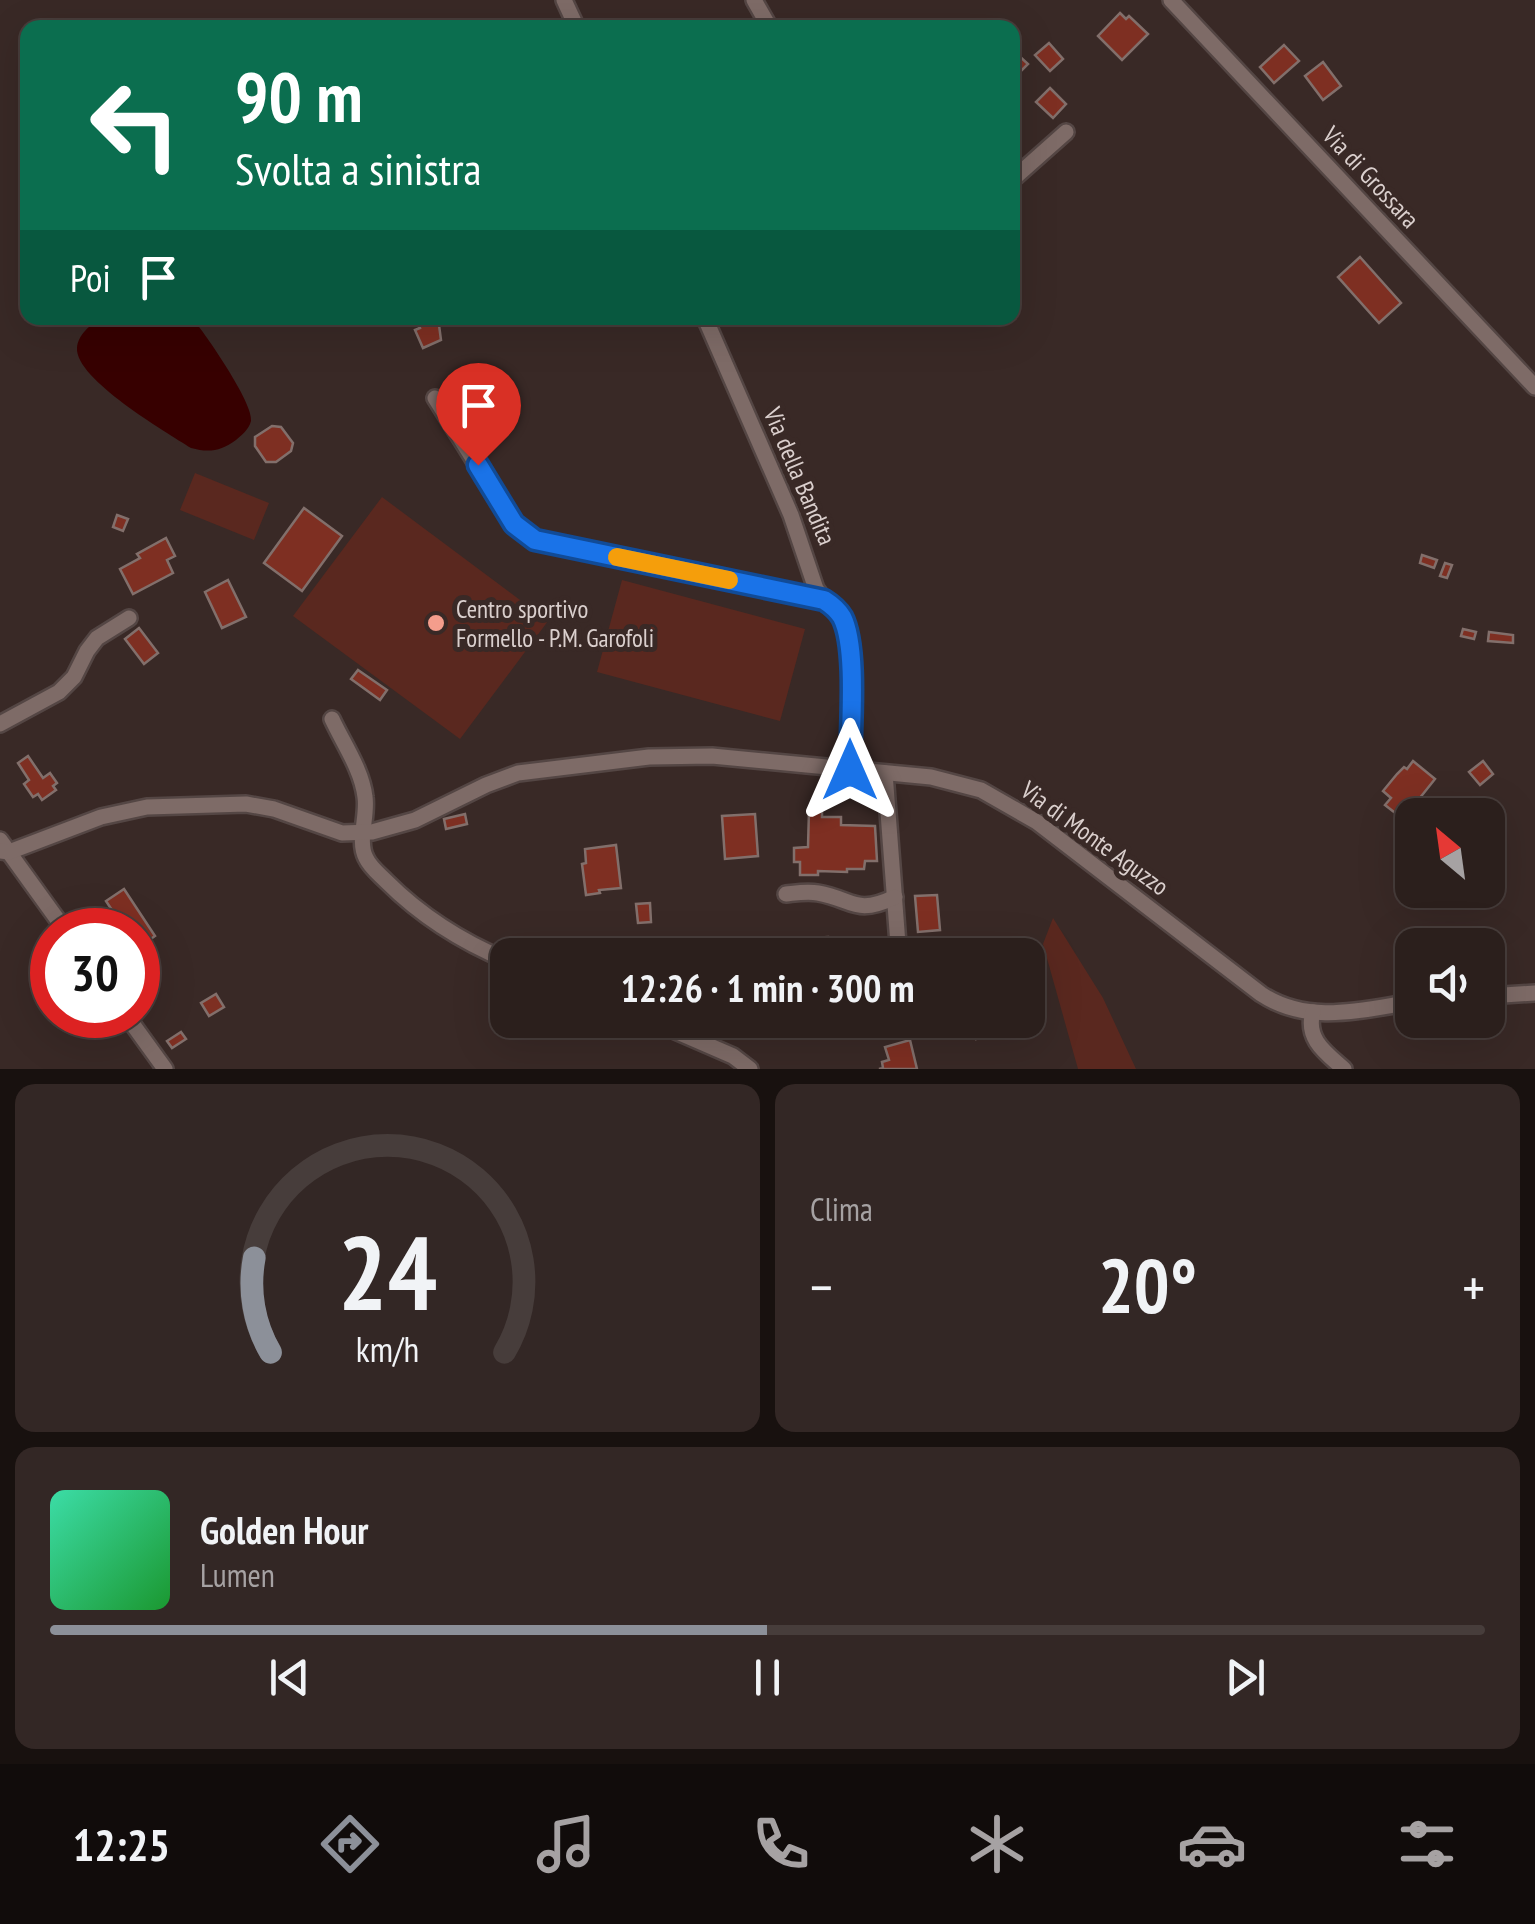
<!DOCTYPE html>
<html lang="it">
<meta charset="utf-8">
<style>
:root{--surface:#2b1f1c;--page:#332725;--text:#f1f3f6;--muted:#a6a2a3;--line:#473d3b;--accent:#8c9099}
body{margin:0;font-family:"PT Sans Narrow",sans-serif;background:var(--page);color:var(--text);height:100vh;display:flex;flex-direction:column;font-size:38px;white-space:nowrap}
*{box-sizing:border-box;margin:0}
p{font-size:32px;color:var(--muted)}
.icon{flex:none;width:55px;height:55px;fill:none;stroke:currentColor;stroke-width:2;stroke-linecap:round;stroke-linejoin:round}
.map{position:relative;height:1069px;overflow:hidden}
.details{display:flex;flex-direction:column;gap:15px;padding:15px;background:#18110f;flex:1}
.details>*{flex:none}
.banner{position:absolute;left:20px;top:20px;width:1000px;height:305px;border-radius:20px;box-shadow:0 10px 40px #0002,0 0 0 2px var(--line);background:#0b6e4f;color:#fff;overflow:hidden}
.needle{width:65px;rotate:331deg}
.controls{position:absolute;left:1395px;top:798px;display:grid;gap:20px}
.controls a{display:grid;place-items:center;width:110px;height:110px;border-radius:20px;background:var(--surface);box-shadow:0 10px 40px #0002,0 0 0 2px var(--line);font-size:50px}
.speed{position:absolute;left:30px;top:908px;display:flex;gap:20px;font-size:50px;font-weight:700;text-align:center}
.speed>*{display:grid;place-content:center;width:130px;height:130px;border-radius:50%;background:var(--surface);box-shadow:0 10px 40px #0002,0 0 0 2px var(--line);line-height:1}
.speed .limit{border:15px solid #d22;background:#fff;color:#111}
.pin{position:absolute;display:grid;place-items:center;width:85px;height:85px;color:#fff;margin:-102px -42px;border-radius:50% 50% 50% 0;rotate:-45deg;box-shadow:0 0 10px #0007}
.pin .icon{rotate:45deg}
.me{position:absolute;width:110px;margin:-55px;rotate:0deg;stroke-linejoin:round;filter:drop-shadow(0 0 8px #0008)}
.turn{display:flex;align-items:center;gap:35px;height:210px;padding:0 50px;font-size:45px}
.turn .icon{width:130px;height:130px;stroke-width:2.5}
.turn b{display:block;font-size:70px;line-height:85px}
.then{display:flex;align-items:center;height:95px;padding:0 50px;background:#0003;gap:20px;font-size:38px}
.big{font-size:75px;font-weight:600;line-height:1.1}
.details .widget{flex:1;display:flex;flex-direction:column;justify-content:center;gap:15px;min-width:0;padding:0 35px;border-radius:20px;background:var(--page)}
.details .dial{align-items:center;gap:0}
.dial svg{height:260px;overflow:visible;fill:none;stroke:var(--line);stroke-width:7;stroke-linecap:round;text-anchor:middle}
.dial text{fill:var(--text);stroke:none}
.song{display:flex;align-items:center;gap:30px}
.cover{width:120px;height:120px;border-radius:15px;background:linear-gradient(135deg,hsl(160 70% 55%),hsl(130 70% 35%))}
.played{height:10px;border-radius:5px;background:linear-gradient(90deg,var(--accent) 50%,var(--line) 50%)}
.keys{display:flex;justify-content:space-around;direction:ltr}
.heat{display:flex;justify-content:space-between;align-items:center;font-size:55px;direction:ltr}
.details .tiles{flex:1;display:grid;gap:15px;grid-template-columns:1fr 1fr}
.widget:last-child{grid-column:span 2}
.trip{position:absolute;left:490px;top:938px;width:555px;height:100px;border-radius:20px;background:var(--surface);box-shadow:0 10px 40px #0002,0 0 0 2px var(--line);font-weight:600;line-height:100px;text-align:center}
.tab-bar{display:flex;height:160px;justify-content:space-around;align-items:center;background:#110c0b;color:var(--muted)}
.tab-bar .icon{width:70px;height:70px}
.tab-bar .on{color:var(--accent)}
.tab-bar b{font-size:45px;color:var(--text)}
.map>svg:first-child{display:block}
</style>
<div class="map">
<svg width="1535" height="1069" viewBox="0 0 1535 1069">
<rect width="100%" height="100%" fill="#392926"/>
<g fill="#5a281f">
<polygon points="195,473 269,503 254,540 180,510"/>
<polygon points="382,497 548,621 460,739 293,616"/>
<polygon points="622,580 805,629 780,721 597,672"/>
<polygon points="1053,918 1103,998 1136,1069 1078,1069 1043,944"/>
</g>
<path fill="#370000" d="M 100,318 L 192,318 C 205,333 254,404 251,421 C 249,429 242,435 236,440 C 221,451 209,453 191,448 C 166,432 75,379 77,348 C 78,334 91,325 100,318 Z"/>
<g fill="#7e2f22" stroke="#826f6b" stroke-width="2.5">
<polygon points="1120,13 1126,19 1129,16 1148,34 1122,60 1098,36"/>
<polygon points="1049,43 1063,59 1050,71 1035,55"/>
<polygon points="1284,45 1299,61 1274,83 1260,67"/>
<polygon points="1017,54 1028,64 1016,76 1012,72 1012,58"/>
<polygon points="1323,62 1341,86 1323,100 1305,76"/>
<polygon points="1050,88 1066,104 1053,118 1036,102"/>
<polygon points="1360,257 1401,303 1379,323 1338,277"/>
<polygon points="416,318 438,318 442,323 439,325 441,340 423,348 415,330 420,328"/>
<polygon points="272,426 281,427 293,443 291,451 276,462 266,462 255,446 255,437"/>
<polygon points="304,508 342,536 302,591 264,563"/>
<polygon points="117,515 128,519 123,531 113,527"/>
<polygon points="166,538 175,556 167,560 173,573 133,594 120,569 140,558 137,554"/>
<polygon points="1422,555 1437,560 1434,568 1420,563"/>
<polygon points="1445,563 1452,565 1447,578 1440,576"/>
<polygon points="228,580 246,617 222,628 205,592"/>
<polygon points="139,628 158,653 144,664 125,639"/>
<polygon points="1463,629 1476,632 1474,639 1461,636"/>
<polygon points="1489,632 1513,635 1513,643 1488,641"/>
<polygon points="358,670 387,690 380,700 351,679"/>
<polygon points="28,756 43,778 50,773 57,783 53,786 56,790 42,800 38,794 33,797 24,784 29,780 18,763"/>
<polygon points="1413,761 1435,779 1403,819 1385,805 1391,798 1383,791 1397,774 1404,767 1407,769"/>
<polygon points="1483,761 1493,774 1480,785 1469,772"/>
<polygon points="809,810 822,810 822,817 841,817 841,825 875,826 877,861 865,861 864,869 847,869 847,872 818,871 818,875 800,875 800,862 794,862 794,848 808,847"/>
<polygon points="465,814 467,824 446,829 444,819"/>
<polygon points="755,814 758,856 725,859 722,816"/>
<polygon points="616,845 621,888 599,890 600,893 586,895 582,864 586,863 585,849"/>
<polygon points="124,889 155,936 138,948 138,930 125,930 106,901"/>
<polygon points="937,895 940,930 918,932 915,896"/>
<polygon points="650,903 651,922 638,923 636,904"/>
<polygon points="828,937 829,955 810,955 810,938"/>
<polygon points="707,947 707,955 682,955 682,948"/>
<polygon points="216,994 224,1007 209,1016 201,1003"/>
<polygon points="962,1020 991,1020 994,1030 987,1032 988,1036 976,1039 975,1036 967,1038"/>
<polygon points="181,1032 186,1039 172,1048 167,1041"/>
<polygon points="910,1040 917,1069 879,1069 883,1068 882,1062 889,1060 885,1047"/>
</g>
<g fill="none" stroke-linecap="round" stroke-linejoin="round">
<g stroke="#544644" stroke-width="20">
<g id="minor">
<polyline points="564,0 577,28"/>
<polyline points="754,0 770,28"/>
<polyline points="1171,0 1535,387"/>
<polyline points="1012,180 1066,132"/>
<polyline points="705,318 791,515 816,589 824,600 838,610 843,619 851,657 849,770"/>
<polyline points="435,398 514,524 535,540 824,600"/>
<path d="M 332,719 C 343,743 362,770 365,797 C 368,816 357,841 366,858 C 370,867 379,874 386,881 C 421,916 462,942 508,961"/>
<polyline points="0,724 59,692 74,677 87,651 97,638 129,618"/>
<polyline points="885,773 898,944"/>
<polyline points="0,840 65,930"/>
<path d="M 0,851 L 9,852 L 101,817 L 147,807 L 246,804 L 274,809 L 342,833 L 372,832 L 415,820 L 486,785 L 518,773 L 649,757 L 712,756 L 931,777 L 981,790 L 1037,822 L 1261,994 C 1308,1025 1361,1010 1412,1002"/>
<path d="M 786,894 C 796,893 807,891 818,893 C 853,899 855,916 895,897"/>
<polyline points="1488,996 1535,993"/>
<path d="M 1313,1012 C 1305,1039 1326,1053 1344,1069"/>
<polyline points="126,1015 165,1069"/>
<polyline points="650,1020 733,1056 750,1069"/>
</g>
</g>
<use href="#minor" stroke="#7e6b67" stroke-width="15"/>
</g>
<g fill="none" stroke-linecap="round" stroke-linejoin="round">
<g stroke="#114b97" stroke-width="25">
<path id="route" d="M 478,465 L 514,524 L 535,540 L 824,600 C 832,605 837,609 842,617 C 858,648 850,732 850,770"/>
</g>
<use href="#route" stroke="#1a73e8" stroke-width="18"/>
<polyline stroke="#f59e0b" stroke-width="18" points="617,557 729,580"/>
</g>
<circle fill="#f49d8c" stroke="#392926" stroke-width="4" cx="436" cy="623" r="10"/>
<g text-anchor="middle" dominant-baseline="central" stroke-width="10" stroke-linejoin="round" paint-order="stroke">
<g font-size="25" fill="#dacfcd" stroke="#392926">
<text transform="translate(1371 177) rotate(47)">Via di Grossara</text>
<text transform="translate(800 476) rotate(67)">Via della Bandita</text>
<text transform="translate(1095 838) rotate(36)">Via di Monte Aguzzo</text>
</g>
<g font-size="25" fill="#dacfcd" stroke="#392926" text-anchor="start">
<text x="456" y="609">Centro sportivo<tspan x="456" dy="29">Formello - P.M. Garofoli</tspan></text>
</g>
</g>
</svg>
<div class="controls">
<a><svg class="needle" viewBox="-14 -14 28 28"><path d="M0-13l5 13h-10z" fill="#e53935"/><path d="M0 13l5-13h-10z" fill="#a6a2a3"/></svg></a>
<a><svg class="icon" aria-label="sound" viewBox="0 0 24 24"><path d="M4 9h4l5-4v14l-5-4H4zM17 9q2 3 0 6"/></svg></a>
</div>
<div class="speed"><div class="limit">30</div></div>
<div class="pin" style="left:478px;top:465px;background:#d93025"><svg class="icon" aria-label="arrive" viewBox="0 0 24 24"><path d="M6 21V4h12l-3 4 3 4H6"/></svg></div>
<svg class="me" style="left:850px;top:770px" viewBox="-20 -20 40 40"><path d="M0-17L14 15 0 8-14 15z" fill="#1a73e8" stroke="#fff" stroke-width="4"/></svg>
<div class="trip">12:26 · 1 min · 300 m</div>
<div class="banner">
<div class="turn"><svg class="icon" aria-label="left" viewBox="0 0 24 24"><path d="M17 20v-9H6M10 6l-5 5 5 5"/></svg><div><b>90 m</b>Svolta a sinistra</div></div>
<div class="then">Poi<svg class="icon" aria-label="arrive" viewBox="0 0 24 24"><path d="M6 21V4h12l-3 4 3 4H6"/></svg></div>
</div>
</div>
<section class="details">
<div class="tiles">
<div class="widget dial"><svg viewBox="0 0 100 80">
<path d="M14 69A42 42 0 1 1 86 69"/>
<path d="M14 69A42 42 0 0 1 9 40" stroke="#8c9099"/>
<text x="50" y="56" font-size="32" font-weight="700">24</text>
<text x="50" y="72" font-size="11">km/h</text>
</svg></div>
<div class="widget"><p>Clima</p>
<div class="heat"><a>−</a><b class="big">20°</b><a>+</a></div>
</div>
<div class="widget">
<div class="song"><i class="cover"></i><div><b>Golden Hour</b><p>Lumen</p></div></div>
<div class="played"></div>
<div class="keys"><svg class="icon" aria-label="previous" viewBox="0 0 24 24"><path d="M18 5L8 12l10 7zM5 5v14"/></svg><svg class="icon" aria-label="pause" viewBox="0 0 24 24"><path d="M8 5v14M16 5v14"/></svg><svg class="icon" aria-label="next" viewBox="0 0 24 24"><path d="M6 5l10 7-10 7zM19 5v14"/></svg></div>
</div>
</div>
</section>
<nav class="tab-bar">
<b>12:25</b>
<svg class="icon on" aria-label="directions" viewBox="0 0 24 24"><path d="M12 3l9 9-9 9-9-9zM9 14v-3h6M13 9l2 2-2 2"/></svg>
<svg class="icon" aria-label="music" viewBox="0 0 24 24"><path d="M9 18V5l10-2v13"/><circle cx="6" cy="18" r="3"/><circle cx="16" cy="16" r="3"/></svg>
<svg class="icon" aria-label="phone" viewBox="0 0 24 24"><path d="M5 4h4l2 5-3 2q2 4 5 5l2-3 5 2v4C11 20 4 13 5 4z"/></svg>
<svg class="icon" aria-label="climate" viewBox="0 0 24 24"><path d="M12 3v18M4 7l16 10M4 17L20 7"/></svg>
<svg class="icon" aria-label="car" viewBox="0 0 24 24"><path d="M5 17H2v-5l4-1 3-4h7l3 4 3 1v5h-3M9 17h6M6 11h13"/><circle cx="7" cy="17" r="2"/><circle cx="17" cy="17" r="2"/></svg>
<svg class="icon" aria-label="filters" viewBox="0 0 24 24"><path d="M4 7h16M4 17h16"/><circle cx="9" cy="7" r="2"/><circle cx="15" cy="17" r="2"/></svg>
</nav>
